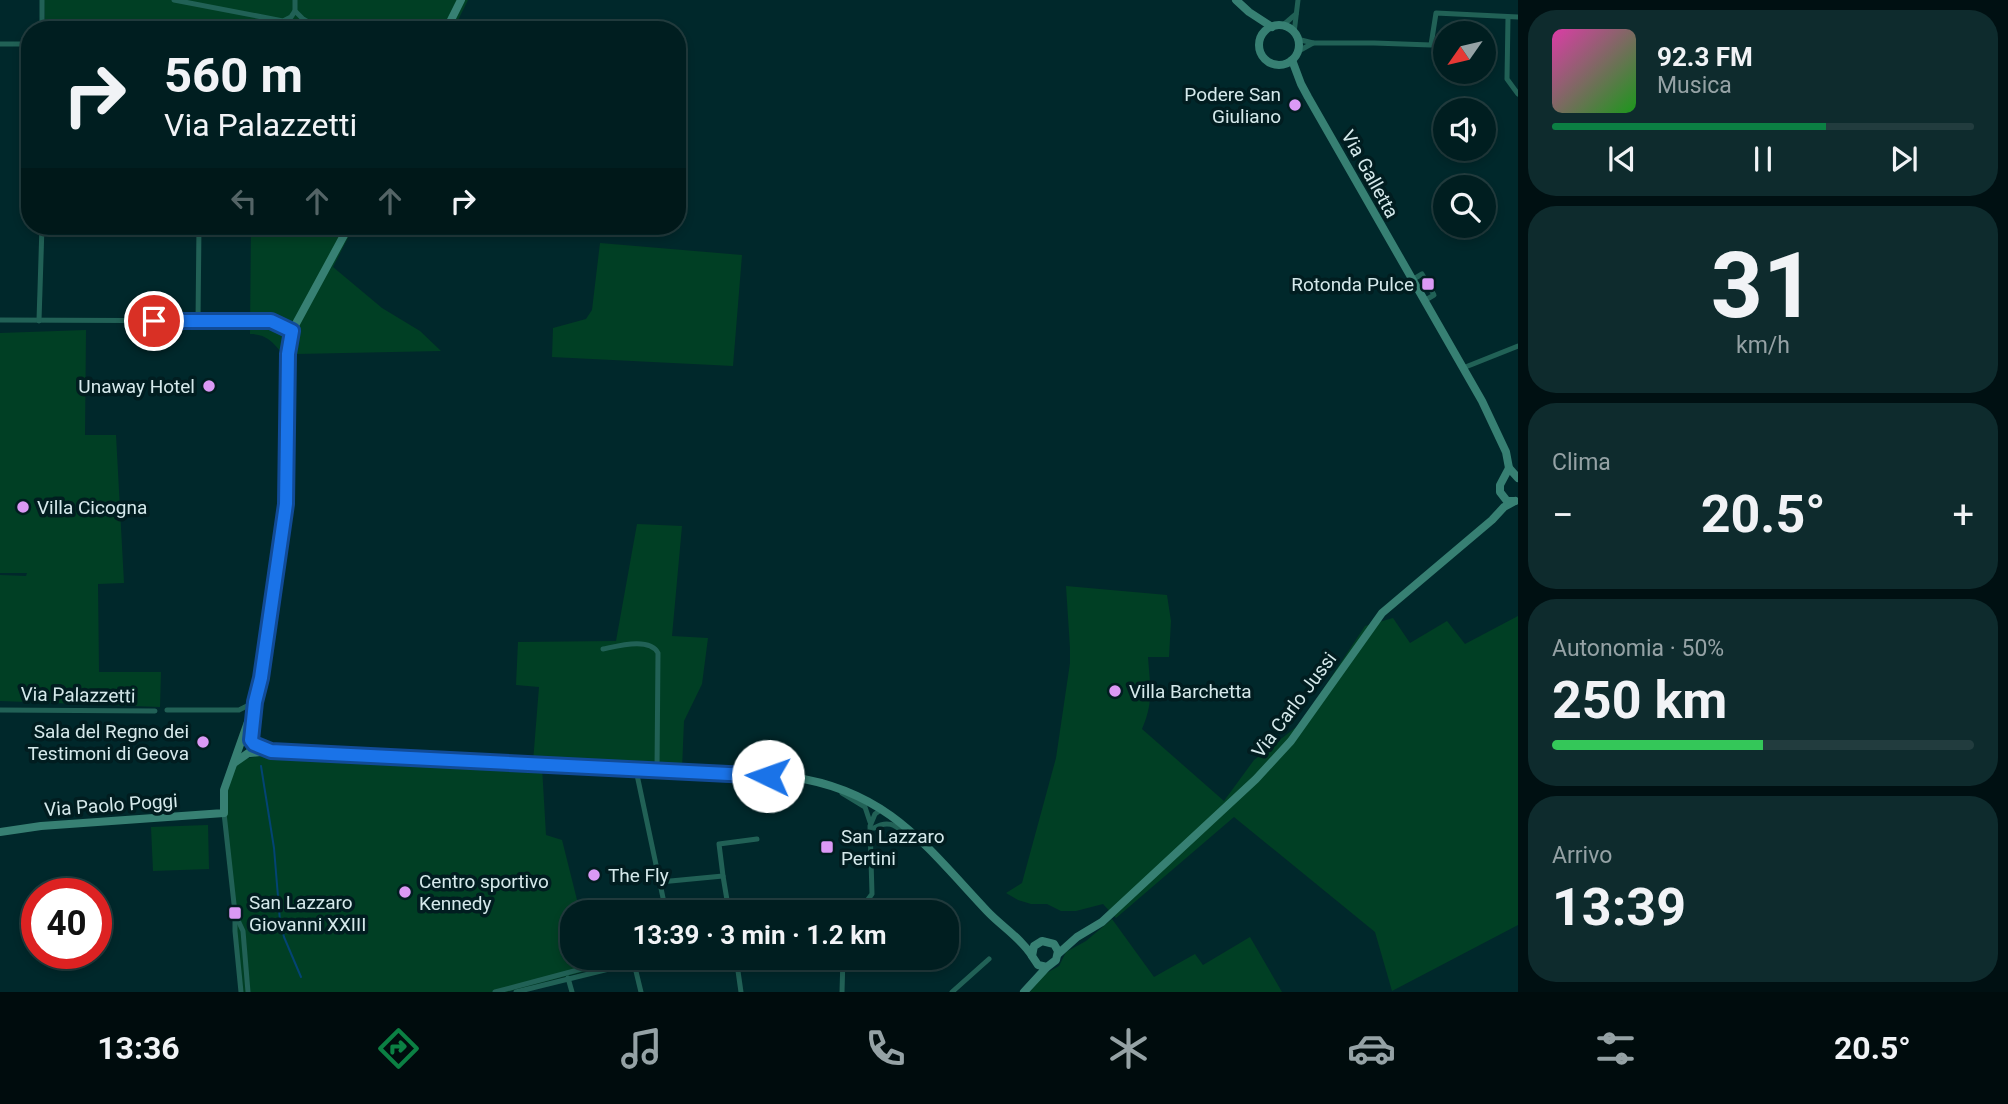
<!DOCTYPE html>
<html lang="it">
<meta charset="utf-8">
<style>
:root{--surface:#001e20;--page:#0e2b2d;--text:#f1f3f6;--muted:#95a2a5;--line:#223c3e;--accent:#0b8043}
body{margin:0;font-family:Roboto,sans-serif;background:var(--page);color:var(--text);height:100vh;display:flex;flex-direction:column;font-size:26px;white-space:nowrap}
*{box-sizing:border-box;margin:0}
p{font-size:23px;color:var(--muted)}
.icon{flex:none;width:38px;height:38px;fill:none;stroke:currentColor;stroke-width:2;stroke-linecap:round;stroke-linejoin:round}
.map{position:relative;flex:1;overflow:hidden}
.details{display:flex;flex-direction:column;gap:10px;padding:10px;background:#001012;width:490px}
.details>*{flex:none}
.guide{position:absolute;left:21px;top:21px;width:665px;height:214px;border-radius:28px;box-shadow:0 4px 10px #0003,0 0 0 2px var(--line);background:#001e20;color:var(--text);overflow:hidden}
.needle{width:46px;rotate:236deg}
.buttons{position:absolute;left:1433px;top:21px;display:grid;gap:14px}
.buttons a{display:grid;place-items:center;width:63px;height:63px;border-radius:50%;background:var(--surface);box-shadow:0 4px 10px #0003,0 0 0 2px var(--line);font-size:35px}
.speed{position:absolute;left:21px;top:878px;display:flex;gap:14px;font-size:35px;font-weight:700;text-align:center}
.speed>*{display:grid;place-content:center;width:91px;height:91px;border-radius:50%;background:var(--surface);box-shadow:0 4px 10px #0003,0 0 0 2px var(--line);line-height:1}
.speed .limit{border:10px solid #d22;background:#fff;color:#111}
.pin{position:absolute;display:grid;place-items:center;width:60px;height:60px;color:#fff;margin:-30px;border:4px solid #fff;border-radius:50%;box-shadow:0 2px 7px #0007}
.me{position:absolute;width:77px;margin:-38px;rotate:273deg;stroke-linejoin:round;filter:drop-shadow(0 0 5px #0008)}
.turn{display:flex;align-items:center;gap:24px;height:147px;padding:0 28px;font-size:32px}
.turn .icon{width:91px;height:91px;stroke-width:2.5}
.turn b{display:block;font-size:49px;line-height:60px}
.lanes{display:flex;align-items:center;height:66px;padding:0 28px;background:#0003;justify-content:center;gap:35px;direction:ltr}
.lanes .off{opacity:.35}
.big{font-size:52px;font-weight:700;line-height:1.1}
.details .card{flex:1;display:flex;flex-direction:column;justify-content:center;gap:10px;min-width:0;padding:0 24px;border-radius:28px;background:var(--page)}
.details .dial{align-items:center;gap:0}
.dial b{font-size:91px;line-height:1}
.song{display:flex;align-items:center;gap:21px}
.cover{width:84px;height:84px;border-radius:10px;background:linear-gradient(135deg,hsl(320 70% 55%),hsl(120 70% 35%))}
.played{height:7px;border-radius:4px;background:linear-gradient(90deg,var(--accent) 65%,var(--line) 65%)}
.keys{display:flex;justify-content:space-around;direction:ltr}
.heat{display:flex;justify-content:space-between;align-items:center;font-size:38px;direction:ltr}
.charge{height:10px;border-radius:5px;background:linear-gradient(90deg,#34c759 50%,var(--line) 0)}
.trip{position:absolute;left:560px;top:900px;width:399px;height:70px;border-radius:28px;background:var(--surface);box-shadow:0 4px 10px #0003,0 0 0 2px var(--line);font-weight:700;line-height:70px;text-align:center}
.dock{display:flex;height:112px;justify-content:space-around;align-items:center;background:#000c0d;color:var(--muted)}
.dock .icon{width:49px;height:49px}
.dock .selected{color:var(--accent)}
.dock b{font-size:32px;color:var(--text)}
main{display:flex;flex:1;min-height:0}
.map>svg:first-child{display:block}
</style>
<main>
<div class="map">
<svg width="1518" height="992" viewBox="0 0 1518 992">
<rect width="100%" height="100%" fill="#00282b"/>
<g fill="#003f24">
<polygon points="44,0 468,0 453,30 319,30 301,22 266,19 265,30 45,30"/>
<path d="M 251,226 L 354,226 L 333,267 L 382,308 L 420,331 L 441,351 L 296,354 L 281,352 C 272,341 265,334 250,334 Z"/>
<polygon points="600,243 742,255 733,366 552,357 553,328 586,319 592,310"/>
<polygon points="86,330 85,435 116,435 124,583 98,584 99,672 161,672 160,707 0,701 0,575 26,576 27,573 0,573 0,333"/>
<path d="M 637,524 L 682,526 L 672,636 L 708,638 L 702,684 L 684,721 L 682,769 L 542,767 L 546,835 L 562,840 L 580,912 L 572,912 L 572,957 L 591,957 L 594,969 L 507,992 L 243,992 L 223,790 C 239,759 237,758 272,755 L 533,762 L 539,687 L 516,685 L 518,642 L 616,641 Z"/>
<path d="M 1066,586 L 1167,595 L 1171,621 L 1169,657 L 1148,657 C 1150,686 1154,701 1142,729 L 1224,801 L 1254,760 L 1300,724 L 1365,626 L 1393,618 L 1410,643 L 1447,621 L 1465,644 L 1518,616 L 1518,925 L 1392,991 L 1375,932 L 1234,817 L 1116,918 L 1103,904 L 1076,911 L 1061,911 L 1047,904 L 1031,904 L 1018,900 L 1006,893 L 1022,883 L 1056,758 L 1070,663 L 1070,648 Z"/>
<polygon points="208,825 209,869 153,871 151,827"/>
<polygon points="1112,919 1154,977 1195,954 1203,965 1250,937 1282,992 1030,992 1043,975 1059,966 1066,952 1086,941"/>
</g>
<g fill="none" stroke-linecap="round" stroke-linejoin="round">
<polyline stroke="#034473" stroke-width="2" points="261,766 274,848 280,921 284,937 301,977"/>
<g stroke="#216156" stroke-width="5">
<polyline points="42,0 42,30"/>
<polyline points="174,0 283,21 291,17 295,11"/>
<polyline points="295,0 295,11 303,19 322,30"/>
<polyline points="1508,17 1507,79 1518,94"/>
<polyline points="1282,26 1296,14"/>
<polyline points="1294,33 1298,0"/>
<polyline points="1297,39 1313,43 1374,43 1431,45 1436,13 1518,17"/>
<polyline points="0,44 30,44"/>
<polyline points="1297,52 1313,43"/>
<polyline points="1412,280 1422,274 1434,295 1424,301"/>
<polyline points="0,320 271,321 292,331"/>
<polyline points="39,321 42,226"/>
<polyline points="198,321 199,226"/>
<polyline points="1463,368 1518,346"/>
<path d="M 603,649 C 618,646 650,637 658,653 L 657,771"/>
<polyline points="0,710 155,711"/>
<polyline points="167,710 239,710 253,703"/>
<polyline points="636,770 666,912"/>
<polyline points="842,793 865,807 870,822"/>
<polyline points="224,813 235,913 235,931 241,992"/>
<path d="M 874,828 C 895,816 900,834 917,840"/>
<polyline points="723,876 719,844 757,839"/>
<polyline points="660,882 723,876 729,912"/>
<polyline points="869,899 880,904 911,910"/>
<polyline points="841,912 844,904 866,902 872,894 870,826 875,814 882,809"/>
<polyline points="236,916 243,931 248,992"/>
<polyline points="736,957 741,992"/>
<polyline points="633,959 641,992"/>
<polyline points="568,978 572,992"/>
<polyline points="495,992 619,959 641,957"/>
<polyline points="516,992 621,966 633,959"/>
<polyline points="842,992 843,957"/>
<polyline points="952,992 989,959"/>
</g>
<g stroke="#378073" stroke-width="8">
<polyline points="1236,0 1249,12 1272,27"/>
<circle cx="1279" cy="45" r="20"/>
<polyline points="446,30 461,0"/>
<polyline points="1292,60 1301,84 1308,97 1482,401 1506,452 1509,468 1518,478"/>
<polyline points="1509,468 1500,485 1500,492 1507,501 1515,501"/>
<path d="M 250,753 L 271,751 L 792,777 C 888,791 925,845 987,911 C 1001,926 1021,938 1032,956"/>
<polyline points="234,763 254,749 251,740 254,715"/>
<polyline points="0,832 41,826 224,813 224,790 255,702 261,678 286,504 288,354 292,331 349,226"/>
<polyline points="1058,954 1077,937 1102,922 1256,779 1291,741 1382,613 1492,520 1504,507 1515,501"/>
<polyline points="1024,992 1047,967 1056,960 1058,951 1054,944 1042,941 1034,946 1032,956 1038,965 1047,967"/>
</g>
</g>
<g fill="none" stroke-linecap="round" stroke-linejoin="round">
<g stroke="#114b97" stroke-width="18">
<polyline id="route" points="154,321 271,321 292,331 288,354 286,504 261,678 255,702 251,740 254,744 271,751 768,776"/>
</g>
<use href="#route" stroke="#1a73e8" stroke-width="12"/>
</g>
<g fill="#db99f5" stroke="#011d20" stroke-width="2.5">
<circle cx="1295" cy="105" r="7"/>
<rect x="1421" y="277" width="14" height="14" rx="3.5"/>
<circle cx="209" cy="386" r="7"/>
<circle cx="23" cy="507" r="7"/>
<circle cx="1115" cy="691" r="7"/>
<circle cx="203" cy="742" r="7"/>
<rect x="820" y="840" width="14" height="14" rx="3.5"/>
<circle cx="594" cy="875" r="7"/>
<circle cx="405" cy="892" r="7"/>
<rect x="228" y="906" width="14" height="14" rx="3.5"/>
</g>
<g text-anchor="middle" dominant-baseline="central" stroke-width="7" stroke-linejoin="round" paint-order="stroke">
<g font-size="19" fill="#d5e9eb" stroke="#011d20" text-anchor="start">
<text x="1281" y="94" text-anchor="end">Podere San<tspan x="1281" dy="22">Giuliano</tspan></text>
<text x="1414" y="284" text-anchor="end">Rotonda Pulce</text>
<text x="195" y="386" text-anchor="end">Unaway Hotel</text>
<text x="37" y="507">Villa Cicogna</text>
<text x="1129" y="691">Villa Barchetta</text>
<text x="189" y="731" text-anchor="end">Sala del Regno dei<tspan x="189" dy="22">Testimoni di Geova</tspan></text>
<text x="841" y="836">San Lazzaro<tspan x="841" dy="22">Pertini</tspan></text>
<text x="608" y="875">The Fly</text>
<text x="419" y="881">Centro sportivo<tspan x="419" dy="22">Kennedy</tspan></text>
<text x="249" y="902">San Lazzaro<tspan x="249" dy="22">Giovanni XXIII</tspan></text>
</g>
<g font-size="19" fill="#d5e9eb" stroke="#011d20">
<text transform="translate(1370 174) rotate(61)">Via Galletta</text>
<text transform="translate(78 695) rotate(1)">Via Palazzetti</text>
<text transform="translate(1294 705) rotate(-53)">Via Carlo Jussi</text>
<text transform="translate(111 805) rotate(-4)">Via Paolo Poggi</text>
</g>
</g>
</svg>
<div class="buttons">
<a><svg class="needle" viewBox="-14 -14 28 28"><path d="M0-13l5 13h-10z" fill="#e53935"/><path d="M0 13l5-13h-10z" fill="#95a2a5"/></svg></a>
<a><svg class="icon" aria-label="sound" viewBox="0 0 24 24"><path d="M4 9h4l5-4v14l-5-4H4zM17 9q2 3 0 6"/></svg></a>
<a><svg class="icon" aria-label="search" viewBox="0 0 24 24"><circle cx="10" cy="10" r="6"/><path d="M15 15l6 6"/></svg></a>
</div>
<div class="speed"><div class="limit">40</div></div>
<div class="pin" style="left:154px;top:321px;background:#d93025"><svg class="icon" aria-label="arrive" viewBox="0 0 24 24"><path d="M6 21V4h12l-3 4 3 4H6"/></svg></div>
<svg class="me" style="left:768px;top:776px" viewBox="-20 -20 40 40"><circle r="19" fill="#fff"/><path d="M0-13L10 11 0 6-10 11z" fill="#1a73e8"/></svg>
<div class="trip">13:39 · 3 min · 1.2 km</div>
<div class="guide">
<div class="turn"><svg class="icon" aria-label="right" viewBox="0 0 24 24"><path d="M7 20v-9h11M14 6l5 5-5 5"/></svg><div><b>560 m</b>Via Palazzetti</div></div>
<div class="lanes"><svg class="icon off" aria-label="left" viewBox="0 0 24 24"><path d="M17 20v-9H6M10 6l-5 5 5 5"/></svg><svg class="icon off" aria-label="ahead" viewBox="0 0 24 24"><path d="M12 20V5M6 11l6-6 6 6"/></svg><svg class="icon off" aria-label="ahead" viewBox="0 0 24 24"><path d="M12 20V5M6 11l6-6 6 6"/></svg><svg class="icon" aria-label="right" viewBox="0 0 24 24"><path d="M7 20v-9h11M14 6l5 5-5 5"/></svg></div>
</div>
</div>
<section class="details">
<div class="card">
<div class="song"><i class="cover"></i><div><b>92.3 FM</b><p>Musica</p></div></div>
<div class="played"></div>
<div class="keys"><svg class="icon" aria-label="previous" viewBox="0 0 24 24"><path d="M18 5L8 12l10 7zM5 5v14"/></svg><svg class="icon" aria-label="pause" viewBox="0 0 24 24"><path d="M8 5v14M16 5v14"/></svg><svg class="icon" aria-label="next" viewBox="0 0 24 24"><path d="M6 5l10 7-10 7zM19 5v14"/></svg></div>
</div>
<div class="card dial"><b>31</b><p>km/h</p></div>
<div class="card"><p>Clima</p>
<div class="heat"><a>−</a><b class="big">20.5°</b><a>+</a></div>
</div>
<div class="card"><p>Autonomia · 50%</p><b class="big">250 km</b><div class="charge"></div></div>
<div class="card"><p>Arrivo</p><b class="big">13:39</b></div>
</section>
</main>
<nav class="dock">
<b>13:36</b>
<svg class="icon selected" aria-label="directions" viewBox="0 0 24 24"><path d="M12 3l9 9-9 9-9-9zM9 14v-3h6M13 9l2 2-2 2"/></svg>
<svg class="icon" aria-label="music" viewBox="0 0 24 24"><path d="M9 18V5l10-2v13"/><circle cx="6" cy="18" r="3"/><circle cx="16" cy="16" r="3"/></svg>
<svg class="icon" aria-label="phone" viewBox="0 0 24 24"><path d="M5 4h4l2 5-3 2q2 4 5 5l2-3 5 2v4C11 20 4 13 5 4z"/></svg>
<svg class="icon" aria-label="climate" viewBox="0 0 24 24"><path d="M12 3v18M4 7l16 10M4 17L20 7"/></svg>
<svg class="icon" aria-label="car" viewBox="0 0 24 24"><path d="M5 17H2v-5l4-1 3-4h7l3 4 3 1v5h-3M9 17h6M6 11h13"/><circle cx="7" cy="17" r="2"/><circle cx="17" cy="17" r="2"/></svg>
<svg class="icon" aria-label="filters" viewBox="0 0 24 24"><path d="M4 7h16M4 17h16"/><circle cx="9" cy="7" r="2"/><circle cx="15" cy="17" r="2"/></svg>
<b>20.5°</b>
</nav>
